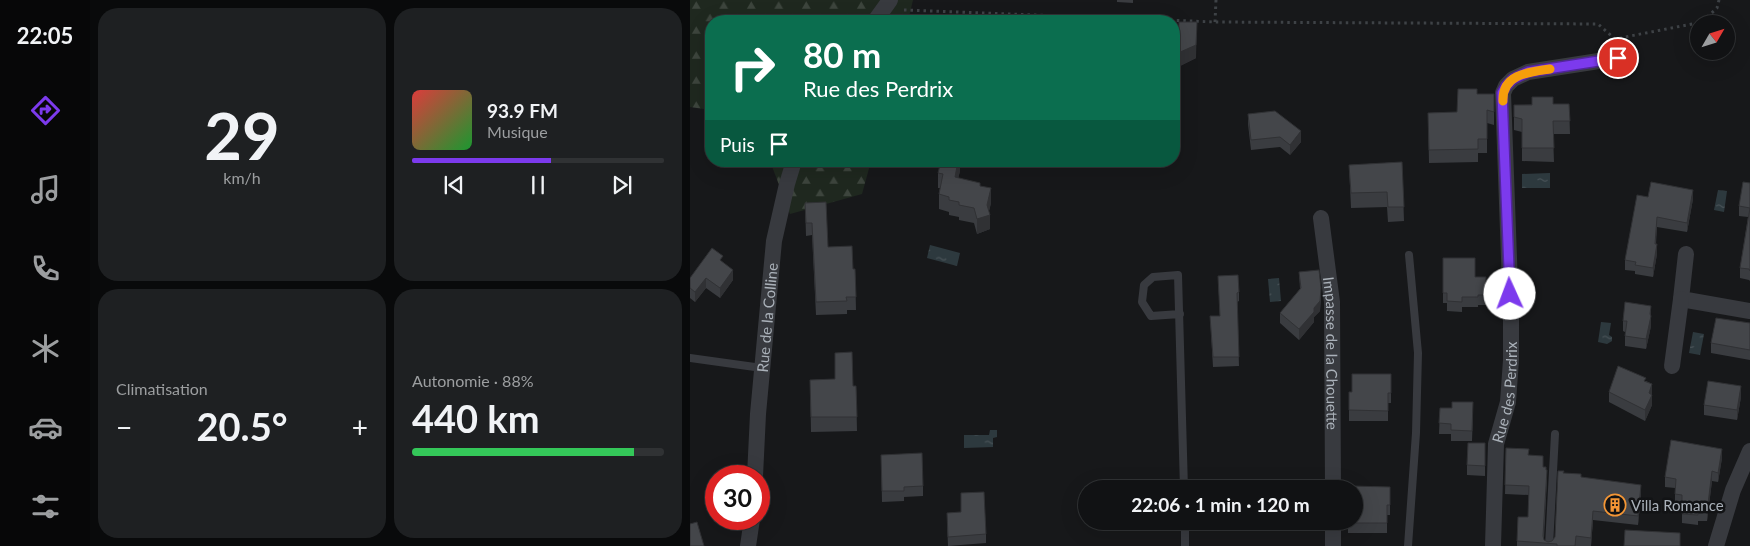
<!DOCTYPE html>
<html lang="fr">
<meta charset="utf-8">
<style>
:root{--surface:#111214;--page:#1e2022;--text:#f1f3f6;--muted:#9c9ea0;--line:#303234;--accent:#7c3aed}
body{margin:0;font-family:Lato,sans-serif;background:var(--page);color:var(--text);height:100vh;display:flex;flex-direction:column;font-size:19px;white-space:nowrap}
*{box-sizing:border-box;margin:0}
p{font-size:16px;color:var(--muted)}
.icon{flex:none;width:28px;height:28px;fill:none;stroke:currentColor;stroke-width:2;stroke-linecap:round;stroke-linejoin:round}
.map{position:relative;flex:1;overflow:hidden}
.sheet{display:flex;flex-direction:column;gap:8px;padding:8px;background:#090a0b;width:600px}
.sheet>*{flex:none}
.banner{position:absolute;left:15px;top:15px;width:475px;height:152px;border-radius:20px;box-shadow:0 5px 20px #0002,0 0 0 1px var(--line);background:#0b6e4f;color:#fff;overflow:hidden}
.needle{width:32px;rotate:51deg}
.buttons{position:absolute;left:1000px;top:15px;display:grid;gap:10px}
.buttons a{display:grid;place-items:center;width:45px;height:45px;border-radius:50%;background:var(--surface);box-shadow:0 5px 20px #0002,0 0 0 1px var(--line);font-size:25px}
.speed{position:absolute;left:15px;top:465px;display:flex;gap:10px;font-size:25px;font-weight:700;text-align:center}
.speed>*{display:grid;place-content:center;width:65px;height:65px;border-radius:50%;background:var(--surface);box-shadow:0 5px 20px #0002,0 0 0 1px var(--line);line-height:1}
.speed .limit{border:8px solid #d22;background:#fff;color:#111}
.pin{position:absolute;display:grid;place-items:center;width:42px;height:42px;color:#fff;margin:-21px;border:2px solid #fff;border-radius:50%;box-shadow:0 1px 5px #0007}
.me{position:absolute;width:55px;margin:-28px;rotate:358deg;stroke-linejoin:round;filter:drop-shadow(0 0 4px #0008)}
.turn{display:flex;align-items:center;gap:18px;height:105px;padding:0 15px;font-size:22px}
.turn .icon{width:65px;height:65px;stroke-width:2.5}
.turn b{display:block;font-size:35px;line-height:42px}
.then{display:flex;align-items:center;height:48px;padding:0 15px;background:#0003;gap:10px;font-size:19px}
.big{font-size:38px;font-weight:700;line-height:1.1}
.sheet .tile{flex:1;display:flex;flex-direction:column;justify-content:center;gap:8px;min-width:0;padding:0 18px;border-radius:20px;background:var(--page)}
.sheet .dial{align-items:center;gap:0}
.dial b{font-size:65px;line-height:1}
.song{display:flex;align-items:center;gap:15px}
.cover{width:60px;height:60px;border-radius:8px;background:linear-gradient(135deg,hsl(0 70% 55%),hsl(130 70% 35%))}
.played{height:5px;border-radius:2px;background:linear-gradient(90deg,var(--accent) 55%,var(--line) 55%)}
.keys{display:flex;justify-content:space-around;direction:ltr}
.heat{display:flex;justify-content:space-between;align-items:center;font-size:28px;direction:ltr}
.charge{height:8px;border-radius:4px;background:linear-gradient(90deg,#34c759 88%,var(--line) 0)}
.sheet .tiles{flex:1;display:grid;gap:8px;grid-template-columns:repeat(2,1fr)}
.trip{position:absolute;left:388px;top:480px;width:285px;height:50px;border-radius:25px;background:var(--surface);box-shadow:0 5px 20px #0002,0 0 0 1px var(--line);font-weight:700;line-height:50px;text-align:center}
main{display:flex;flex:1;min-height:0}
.tabs{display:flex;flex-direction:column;width:90px;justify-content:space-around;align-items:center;background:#070708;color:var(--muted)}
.tabs .icon{width:35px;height:35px}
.tabs .selected{color:var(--accent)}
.tabs b{font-size:22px;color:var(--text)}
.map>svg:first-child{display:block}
</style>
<main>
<nav class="tabs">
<b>22:05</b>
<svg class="icon selected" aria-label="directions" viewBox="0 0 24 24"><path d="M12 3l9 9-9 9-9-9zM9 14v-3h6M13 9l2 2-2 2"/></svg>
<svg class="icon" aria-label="music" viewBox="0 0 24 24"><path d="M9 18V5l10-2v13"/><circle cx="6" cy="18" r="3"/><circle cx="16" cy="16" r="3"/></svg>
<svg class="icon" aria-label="phone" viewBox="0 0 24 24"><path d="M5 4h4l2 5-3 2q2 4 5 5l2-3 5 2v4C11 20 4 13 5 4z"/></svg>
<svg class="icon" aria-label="climate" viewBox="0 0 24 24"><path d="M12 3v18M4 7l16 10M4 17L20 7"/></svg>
<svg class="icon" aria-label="car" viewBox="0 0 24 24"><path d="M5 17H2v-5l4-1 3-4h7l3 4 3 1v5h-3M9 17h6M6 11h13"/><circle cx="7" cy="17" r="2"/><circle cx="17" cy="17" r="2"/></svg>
<svg class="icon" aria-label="filters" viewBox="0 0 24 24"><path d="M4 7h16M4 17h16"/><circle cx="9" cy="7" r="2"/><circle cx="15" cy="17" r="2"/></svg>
</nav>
<section class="sheet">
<div class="tiles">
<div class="tile dial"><b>29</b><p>km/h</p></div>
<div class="tile">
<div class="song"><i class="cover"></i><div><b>93.9 FM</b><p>Musique</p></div></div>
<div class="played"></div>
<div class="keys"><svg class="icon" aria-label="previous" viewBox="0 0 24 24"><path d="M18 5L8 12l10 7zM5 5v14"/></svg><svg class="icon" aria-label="pause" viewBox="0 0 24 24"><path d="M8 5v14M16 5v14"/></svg><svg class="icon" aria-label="next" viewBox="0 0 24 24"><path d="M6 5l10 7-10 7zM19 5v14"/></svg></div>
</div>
<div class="tile"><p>Climatisation</p>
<div class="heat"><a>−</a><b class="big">20.5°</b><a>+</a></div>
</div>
<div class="tile"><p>Autonomie · 88%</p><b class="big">440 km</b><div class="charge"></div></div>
</div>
</section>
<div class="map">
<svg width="1060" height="546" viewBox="0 0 1060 546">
<defs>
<pattern id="forest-firs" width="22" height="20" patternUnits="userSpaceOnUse" patternTransform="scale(1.25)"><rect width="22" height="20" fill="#1f281f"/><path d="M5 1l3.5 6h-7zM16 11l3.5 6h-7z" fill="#3d453d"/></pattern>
<pattern id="water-ripples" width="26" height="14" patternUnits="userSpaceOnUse" patternTransform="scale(1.25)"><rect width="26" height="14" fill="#2d393e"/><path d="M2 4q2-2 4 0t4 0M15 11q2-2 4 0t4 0" fill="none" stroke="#495358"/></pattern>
</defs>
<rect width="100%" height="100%" fill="#17181a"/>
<g fill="url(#forest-firs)">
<polygon points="0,0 223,0 218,21 21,21 21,110 0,107"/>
<polygon points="80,161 181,161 172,194 100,214"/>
</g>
<g fill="url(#water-ripples)">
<polygon points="860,173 860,188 832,188 832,174"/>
<polygon points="1028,190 1037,191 1034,212 1024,210"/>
<polygon points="240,245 270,253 267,266 237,258"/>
<polygon points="589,278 591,301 580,302 578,279"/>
<polygon points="911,322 921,323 919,335 922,337 922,341 917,344 908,342"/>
<polygon points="1003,332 1014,334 1010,355 999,353"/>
<polygon points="300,430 307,430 307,437 303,438 303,447 274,448 274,435 299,435"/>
</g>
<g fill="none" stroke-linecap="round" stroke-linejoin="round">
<g stroke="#3e4246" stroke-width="3" stroke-dasharray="2.5 4" stroke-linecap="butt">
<polyline points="214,10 525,22 908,24 925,39 1012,22 1027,8 1029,0"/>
<polyline points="525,22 526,0"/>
</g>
<g stroke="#383a3f" stroke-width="8">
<polyline points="490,314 461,316 452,302 454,285 463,277 488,275 494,489"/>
<polyline points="0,358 72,368"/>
<polyline points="495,521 495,546"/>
<polyline points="718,546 726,433 728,353 719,255"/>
<polyline points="859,546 865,434"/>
</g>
<g stroke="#383a3f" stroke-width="16">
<polyline points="185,21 200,0"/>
<path id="s1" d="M 631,218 L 642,302 L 643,489"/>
<polyline points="996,254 991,299 1060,311"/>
<polyline points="982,366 991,299"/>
<path id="s2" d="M 65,476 L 68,414 L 84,241 L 97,184 L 104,161"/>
<polyline points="643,521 643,546"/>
<polyline points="58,546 62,519"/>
<path id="s3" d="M 803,546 L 806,444 L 818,402 L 821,360 L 821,313 L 813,93 L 816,86 L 823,79 L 838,72 L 928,58"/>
<polyline points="1026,546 1043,490 1060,451"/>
</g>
</g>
<g fill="#3a3c40">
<polygon points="427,0 443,0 443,3 427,2"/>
<polygon points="484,45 506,58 488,67 486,113 484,113"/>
<polygon points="787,94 804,112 804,125 797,123 797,153 788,153 788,162 739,163 738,113 767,112"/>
<polygon points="863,104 879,104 880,134 863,134 864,162 832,161 832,132 824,130 824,105"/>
<polygon points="558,114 611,142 600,155 590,147 561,150 558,124"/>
<polygon points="270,161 270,171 268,178 290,186 301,203 299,211 300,229 287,234 284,223 269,220 269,217 259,215 259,212 249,209 249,194 250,188 248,188 248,173"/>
<polygon points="712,162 714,221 698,222 697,207 661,208 659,165"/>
<polygon points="1060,183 1060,281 1059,280 1050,278 1050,268 1058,217 1049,216 1049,206"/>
<polygon points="958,197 1003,199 997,232 967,227 966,244 967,254 963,277 945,274 945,271 935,270 935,260"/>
<polygon points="115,203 138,247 163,269 165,269 166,310 157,310 157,314 126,315 122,235 116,236"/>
<polygon points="33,263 43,280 30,298 16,288 5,302 0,298 0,278"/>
<polygon points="609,272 631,298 630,311 624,317 624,322 609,340 590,323 590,313 610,289"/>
<polygon points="528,276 549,292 549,301 547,302 549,366 523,367 520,316 530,316"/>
<polygon points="785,277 796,277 795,305 788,305 788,307 772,307 772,312 757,311 757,303 753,303 753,293"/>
<polygon points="961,306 961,326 956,349 935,346 935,332 933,331 933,321"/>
<polygon points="1060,323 1060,360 1021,353 1021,343"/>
<polygon points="701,374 701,403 698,403 698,421 659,421 659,392 662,392"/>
<polygon points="145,379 163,386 166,386 167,431 121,432 120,380"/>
<polygon points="956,381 962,384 962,405 955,421 919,402 919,392"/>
<polygon points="1051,397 1047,420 1014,415 1014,405"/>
<polygon points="750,408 783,413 782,441 761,441 761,434 749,434"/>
<polygon points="795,443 795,476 777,475 777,465"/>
<polygon points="816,448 839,455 853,467 856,470 857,479 854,538 854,540 858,542 862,541 865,537 873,473 891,477 951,494 948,525 903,520 901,546 827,546 827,541 838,517 839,495 815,494"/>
<polygon points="191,455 233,486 233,496 214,497 214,501 192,502"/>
<polygon points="1032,458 1028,482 1022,481 1017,521 1008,521 1008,525 992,523 992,504 985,503 985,488 975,487 975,477"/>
<polygon points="700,487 700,515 697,515 697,533 658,533 658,521"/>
<polygon points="257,522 296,534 296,543 258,546"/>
</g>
<g fill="#303134">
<polygon points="507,22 506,58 488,67 486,113 488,53"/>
<polygon points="611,131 611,142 600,155 600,145"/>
<polygon points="268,161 270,161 270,171 265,192 265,177"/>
<polygon points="301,188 301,203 298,215 300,215 300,229 287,234 287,219 297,205"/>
<polygon points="1003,190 1003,199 997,232 997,223"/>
<polygon points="967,244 967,254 963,277 963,268"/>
<polygon points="43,270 43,280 30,298 30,288"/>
<polygon points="16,278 16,288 5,302 5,292"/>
<polygon points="631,288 630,311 624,317 624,322 609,340 609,329 624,308"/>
<polygon points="961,306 961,326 956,349 956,339"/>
<polygon points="962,384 962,405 955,421 955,410 959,393"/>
<polygon points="1051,386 1051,397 1047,420 1047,410"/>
<polygon points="1032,449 1032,458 1028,482 1028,473"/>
<polygon points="1022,471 1022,481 1017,521 1017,512"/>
<polygon points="951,485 951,494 948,525 948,516"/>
<polygon points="903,511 903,520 901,546 901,538"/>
</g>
<g fill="#44464a" stroke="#303134">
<polygon points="489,22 507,22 506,45 488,53 486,100 484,99 484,45 488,45 488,50"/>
<polygon points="768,89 787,89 787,94 804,94 804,112 797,110 797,139 788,139 788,149 739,150 738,113 767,112"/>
<polygon points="842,97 863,97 863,104 879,104 880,121 863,121 864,148 832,148 832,119 824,117 824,105 842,105"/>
<polygon points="585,111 611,131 600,145 590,137 561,140 558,114"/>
<polygon points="251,161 268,161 265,177 290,183 290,186 301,188 297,205 300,215 287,219 284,208 269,205 269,202 259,200 259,197 249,194 253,174 248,173"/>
<polygon points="712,162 714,207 698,207 697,192 661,193 659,165"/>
<polygon points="961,182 1003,190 997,223 967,217 965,244 967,244 963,268 945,265 946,262 935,260 947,195 958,197"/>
<polygon points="1053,182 1060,183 1060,271 1059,269 1050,268 1060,208 1049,206"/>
<polygon points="136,202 138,247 162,246 163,269 165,269 166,297 156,297 157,301 126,302 122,223 116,223 115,203"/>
<polygon points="22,248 33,256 30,260 43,270 30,288 16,278 5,292 0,288 0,278"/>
<polygon points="753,258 785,258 785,277 796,277 795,295 788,295 788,297 772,297 772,302 757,301 757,293 753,293"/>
<polygon points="629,270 631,288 630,301 624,308 624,312 609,329 590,313 611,288 609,272"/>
<polygon points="548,275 549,292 547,293 549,357 523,357 520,316 530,316 528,276"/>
<polygon points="935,302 961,306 960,314 961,316 956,339 935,336 937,321 933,321"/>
<polygon points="1026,318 1060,323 1060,350 1021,343"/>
<polygon points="162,352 163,386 166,386 167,417 121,417 120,380 145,379 145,353"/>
<polygon points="928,366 956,378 954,381 962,384 959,393 962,395 955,410 919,392"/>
<polygon points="662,374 701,374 701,393 698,393 698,411 659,410 659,392 662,392"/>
<polygon points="1018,381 1051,386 1047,410 1014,405"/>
<polygon points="762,402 783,402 782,431 761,430 761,424 749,423 750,408 762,408"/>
<polygon points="981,440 1032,449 1028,473 1022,471 1017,512 1008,511 1008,515 992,514 992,495 985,494 986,479 975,477"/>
<polygon points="778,443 795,443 795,466 777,465"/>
<polygon points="816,448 839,449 838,455 853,456 853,467 856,467 856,470 857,470 853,536 854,540 858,542 862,541 865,537 868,471 874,471 873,473 891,474 891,477 951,485 948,516 903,511 901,538 886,536 885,546 867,546 867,544 827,541 828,517 838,517 839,486 815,485"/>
<polygon points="232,453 233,486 214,487 214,491 192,491 191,455"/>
<polygon points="661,486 700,487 700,505 697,505 697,523 658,523 658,521 664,521 664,489 661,489"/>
<polygon points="294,492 296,534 258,537 257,513 271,512 271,493"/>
<polygon points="7,522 14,546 0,546 0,524"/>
<polygon points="935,530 990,533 990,546 934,546"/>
</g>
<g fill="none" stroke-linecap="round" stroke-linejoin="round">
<g stroke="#51269a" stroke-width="12">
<polyline id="route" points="820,294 812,93 816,86 823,79 838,72 928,58"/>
</g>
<use href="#route" stroke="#7c3aed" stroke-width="9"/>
<path stroke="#f59e0b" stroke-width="9" d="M 813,101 C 812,74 839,72 860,69"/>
</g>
<defs>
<g id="building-ring" transform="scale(1.125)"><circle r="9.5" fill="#121315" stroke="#f49635" stroke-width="1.5"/><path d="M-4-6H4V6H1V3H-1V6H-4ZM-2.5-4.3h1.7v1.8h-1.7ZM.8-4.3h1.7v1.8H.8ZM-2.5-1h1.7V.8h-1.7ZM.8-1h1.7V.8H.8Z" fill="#f49635"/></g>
</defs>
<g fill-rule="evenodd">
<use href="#building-ring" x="925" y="505"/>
</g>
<g text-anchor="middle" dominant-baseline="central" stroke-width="5" stroke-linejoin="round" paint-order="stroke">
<g font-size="15" fill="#aab1b9" stroke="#121315">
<text stroke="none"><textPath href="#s2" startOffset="159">Rue de la Colline</textPath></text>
<text stroke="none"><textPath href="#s1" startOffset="136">Impasse de la Chouette</textPath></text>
<text stroke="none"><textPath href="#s3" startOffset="155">Rue des Perdrix</textPath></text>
</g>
<g font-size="15" fill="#aab1b9" stroke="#121315" text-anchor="start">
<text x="941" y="505">Villa Romance</text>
</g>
</g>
</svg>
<div class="buttons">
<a><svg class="needle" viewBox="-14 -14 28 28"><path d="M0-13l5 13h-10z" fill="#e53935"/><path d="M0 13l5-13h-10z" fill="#9c9ea0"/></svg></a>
</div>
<div class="speed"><div class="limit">30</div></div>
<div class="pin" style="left:928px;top:58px;background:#d93025"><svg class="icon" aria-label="arrive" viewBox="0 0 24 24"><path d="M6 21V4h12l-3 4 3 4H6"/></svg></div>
<svg class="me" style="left:820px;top:294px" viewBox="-20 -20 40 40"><circle r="19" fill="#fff"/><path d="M0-13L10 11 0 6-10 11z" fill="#7c3aed"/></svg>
<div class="trip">22:06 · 1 min · 120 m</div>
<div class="banner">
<div class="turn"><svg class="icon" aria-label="right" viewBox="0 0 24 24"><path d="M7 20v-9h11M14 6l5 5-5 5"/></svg><div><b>80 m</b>Rue des Perdrix</div></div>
<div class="then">Puis<svg class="icon" aria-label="arrive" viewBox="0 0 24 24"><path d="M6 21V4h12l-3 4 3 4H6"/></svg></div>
</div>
</div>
</main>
